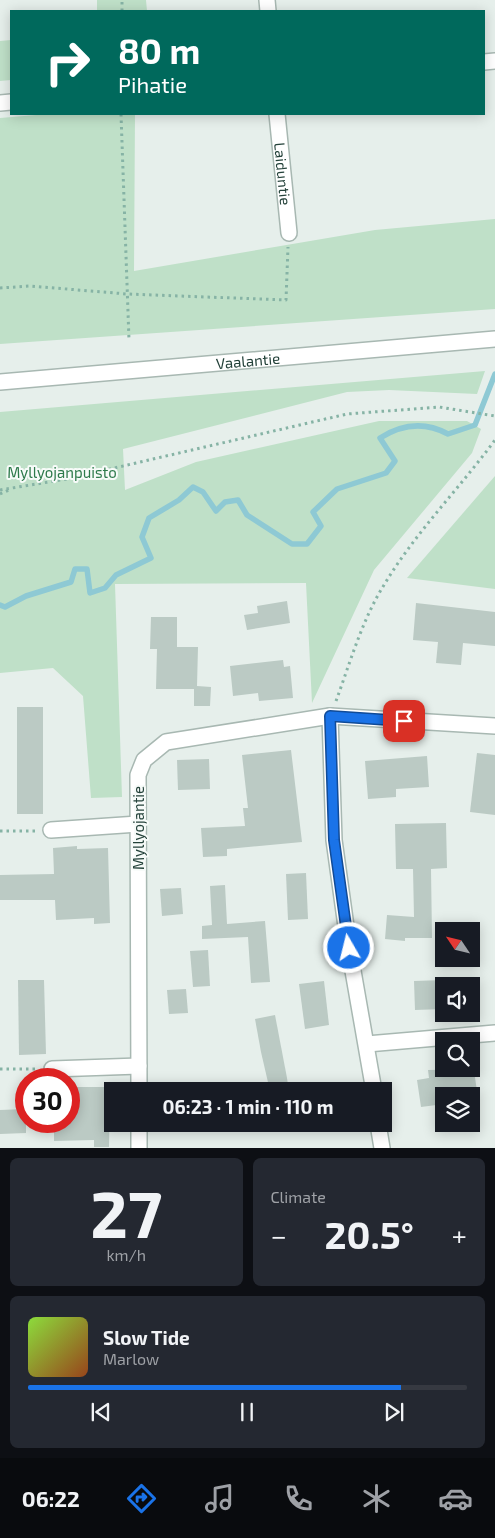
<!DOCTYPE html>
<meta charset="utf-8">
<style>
:root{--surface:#171b24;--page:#242831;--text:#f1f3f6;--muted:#9ea1a6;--line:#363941;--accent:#1a73e8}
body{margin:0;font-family:"Exo 2",sans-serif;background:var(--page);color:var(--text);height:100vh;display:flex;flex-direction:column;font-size:19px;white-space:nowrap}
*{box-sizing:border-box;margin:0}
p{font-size:16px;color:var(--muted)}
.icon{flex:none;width:28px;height:28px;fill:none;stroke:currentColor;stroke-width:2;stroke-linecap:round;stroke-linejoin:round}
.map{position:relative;height:1148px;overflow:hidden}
.panel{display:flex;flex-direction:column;gap:10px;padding:10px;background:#0d0f14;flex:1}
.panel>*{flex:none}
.top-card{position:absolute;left:10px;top:10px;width:475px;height:105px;border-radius:0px;box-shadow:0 2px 12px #0003;background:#00695c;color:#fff;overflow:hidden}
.needle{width:32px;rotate:305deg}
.fabs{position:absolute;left:435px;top:922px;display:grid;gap:10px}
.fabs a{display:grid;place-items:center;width:45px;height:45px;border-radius:0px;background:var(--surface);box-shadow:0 2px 12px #0003;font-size:25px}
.speed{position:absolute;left:15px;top:1068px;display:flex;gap:10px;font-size:25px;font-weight:700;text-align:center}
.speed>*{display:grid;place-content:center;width:65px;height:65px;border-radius:50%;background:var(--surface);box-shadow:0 2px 12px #0003;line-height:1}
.speed .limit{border:8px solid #d22;background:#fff;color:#111}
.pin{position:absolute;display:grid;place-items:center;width:42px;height:42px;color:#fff;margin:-21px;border-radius:10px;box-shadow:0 2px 8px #0006}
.me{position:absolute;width:55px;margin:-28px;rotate:352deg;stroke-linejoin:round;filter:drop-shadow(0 0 4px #0008)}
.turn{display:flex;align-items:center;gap:18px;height:105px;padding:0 25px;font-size:22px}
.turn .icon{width:65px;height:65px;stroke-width:2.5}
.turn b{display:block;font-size:35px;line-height:42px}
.big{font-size:38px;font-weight:700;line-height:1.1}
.panel .tile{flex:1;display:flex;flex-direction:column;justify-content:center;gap:8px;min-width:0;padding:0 18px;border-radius:8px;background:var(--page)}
.panel .dial{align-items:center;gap:0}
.dial b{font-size:65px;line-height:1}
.song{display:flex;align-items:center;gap:15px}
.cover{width:60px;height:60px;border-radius:8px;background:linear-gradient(135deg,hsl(90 70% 55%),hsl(20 70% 35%))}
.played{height:5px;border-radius:2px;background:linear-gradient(90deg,var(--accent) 85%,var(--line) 85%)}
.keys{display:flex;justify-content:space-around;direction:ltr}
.heat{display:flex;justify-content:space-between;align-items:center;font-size:28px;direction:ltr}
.panel .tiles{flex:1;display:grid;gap:10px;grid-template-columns:1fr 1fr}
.tile:last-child{grid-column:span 2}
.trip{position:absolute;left:104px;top:1082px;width:288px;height:50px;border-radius:0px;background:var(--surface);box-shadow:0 2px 12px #0003;font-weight:700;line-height:50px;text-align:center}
.tabs{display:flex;height:80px;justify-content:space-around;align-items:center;background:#090b0e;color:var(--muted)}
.tabs .icon{width:35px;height:35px}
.tabs .current{color:var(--accent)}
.tabs b{font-size:22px;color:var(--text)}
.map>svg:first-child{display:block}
</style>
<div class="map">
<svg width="495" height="1148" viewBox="0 0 495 1148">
<rect width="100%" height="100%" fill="#e6efeb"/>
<g fill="#bfe0c8">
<polygon points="97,0 146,0 147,11 97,11"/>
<polygon points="11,40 11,80 0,81 0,41"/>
<polygon points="48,114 135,114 134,271 375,230 495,219 495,309 0,344 0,118"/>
<polygon points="485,371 477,394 389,390 347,392 123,449 125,490 196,462 379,421 467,421 481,429 472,453 374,570 312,703 306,583 115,584 122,797 91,798 83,696 53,668 0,673 0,412"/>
<polygon points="495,476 495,589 407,578"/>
</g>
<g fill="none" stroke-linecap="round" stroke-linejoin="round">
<path stroke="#8ec9d4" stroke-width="5.5" d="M 0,605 L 5,607 L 26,596 L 71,582 L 75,569 L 87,569 L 90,593 L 105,588 L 116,575 L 151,558 L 142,537 L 149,518 L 179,500 L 193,487 L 203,492 L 216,511 L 225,502 L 238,500 L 247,515 L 292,544 L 307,544 L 321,526 L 313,512 L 337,489 L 386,473 L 395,461 L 380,438 C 402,424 424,421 448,434 L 475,425 L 495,374"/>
</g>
<g fill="#bbcac4">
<polygon points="287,601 290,623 247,630 244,615 258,613 257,606"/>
<polygon points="416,603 495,612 495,646 463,643 461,665 436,663 438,642 413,640"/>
<polygon points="151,617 177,617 177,647 198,647 197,686 211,687 210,706 194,706 194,689 156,689 157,649 150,649"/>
<polygon points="283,660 284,667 290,666 293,698 259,701 258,693 233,696 230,666"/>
<rect x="17" y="707" width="26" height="107"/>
<polygon points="291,750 302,842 227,849 227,856 203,857 201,828 245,826 243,808 248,808 242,755"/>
<polygon points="477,753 495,755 495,815 470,812"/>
<polygon points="427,756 429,787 396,789 396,797 368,799 365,761"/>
<polygon points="209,759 210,789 178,790 177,760"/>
<polygon points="446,823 447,868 431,869 432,938 405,938 405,941 385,939 387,915 414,917 413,869 396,869 395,824"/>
<polygon points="77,846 77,849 108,848 110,923 94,924 94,918 56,920 55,900 0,900 0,875 54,874 53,848"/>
<polygon points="306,873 308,919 288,920 286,874"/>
<polygon points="225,885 227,924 265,921 270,982 251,983 248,937 202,939 202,926 212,925 210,886"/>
<polygon points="181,888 183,914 162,916 160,889"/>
<polygon points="208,950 210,986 193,987 190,951"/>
<polygon points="18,980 44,980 46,1054 19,1055"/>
<polygon points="444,980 444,1009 415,1010 414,981"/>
<polygon points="324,981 329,1025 305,1029 299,984"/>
<polygon points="186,989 188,1013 169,1014 167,990"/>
<polygon points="275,1015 287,1078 289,1091 270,1091 261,1052 255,1019"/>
<polygon points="471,1064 473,1064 477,1091 458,1094 459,1096 444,1096 444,1104 421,1107 417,1080 429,1078 428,1070 471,1069"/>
<polygon points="69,1087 110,1087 109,1147 94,1147 94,1140 54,1141 54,1121 69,1121"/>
<polygon points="26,1109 26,1133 0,1134 0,1110"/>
</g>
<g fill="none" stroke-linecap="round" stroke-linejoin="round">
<g stroke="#a8b8b2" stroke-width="18">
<g id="minor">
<polyline points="267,0 268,11"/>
<polyline points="484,62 495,61"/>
<polyline points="0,103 11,102"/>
<path id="s1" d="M 277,114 L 289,233"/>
<path id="s2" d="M 0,382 L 495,339"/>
<polyline points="330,716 334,840 349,948 374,1091"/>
<polyline points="51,830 138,824"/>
<polyline points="367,1044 495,1033"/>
<polyline points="52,1069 139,1066"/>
<polyline points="139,1091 138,775 144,760 166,742 330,716 495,726"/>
<polyline points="378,1124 382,1148"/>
<polyline points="139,1148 139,1124"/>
</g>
</g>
<g stroke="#86b3a5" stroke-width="3" stroke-dasharray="2.5 4" stroke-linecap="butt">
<polyline points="122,11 122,0"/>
<polyline points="121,114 129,340"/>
<polyline points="0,288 30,286 127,294 286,300 288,247"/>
<polyline points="0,490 67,479 347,414 439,407 495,416"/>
<polyline points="0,494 11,489"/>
<path d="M 336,701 C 350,663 362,620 384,585 C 415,533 459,489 495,440"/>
<polyline points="0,831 35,831"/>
<polyline points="0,1069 36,1069"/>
</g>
<use href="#minor" stroke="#fff" stroke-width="15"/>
</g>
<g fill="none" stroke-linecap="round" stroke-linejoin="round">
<g stroke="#114b97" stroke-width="12">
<polyline id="route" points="349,948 334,840 330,716 404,721"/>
</g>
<use href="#route" stroke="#1a73e8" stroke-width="9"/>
</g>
<g text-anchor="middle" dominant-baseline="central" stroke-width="4" stroke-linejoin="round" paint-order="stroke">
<g font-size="15" fill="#24423a" stroke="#f7fbf9">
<text stroke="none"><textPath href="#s1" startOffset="60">Laiduntie</textPath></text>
<text stroke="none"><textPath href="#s2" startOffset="249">Vaalantie</textPath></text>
<text transform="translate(138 828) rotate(-90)">Myllyojantie</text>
</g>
<g font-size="15" fill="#2d7a4b" stroke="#f7fbf9">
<text x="62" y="472">Myllyojanpuisto</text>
</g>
</g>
</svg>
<div class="fabs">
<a><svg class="needle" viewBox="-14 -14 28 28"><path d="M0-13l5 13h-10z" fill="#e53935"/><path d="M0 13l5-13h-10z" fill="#9ea1a6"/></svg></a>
<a><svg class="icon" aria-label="sound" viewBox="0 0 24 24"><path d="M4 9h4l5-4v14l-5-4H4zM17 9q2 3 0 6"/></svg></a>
<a><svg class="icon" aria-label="search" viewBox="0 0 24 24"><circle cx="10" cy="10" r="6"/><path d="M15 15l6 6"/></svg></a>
<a><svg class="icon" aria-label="layers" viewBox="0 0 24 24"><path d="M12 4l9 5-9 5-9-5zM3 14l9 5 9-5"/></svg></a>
</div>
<div class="speed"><div class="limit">30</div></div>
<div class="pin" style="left:404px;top:721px;background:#d93025"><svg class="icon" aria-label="arrive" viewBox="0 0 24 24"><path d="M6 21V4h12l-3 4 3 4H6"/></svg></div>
<svg class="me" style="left:349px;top:948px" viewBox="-20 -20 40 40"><circle r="17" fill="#1a73e8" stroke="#fff" stroke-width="3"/><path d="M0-11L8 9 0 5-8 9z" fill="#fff"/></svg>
<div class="trip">06:23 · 1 min · 110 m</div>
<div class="top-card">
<div class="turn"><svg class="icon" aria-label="right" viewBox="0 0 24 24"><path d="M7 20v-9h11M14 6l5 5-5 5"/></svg><div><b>80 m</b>Pihatie</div></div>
</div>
</div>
<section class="panel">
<div class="tiles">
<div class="tile dial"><b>27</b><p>km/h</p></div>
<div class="tile"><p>Climate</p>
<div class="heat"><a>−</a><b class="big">20.5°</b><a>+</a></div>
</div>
<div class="tile">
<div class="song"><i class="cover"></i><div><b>Slow Tide</b><p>Marlow</p></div></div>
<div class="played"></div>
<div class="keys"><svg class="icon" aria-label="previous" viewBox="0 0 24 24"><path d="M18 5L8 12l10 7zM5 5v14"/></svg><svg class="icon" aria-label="pause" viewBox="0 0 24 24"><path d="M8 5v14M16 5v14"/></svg><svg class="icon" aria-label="next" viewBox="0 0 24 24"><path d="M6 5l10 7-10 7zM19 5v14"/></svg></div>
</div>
</div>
</section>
<nav class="tabs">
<b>06:22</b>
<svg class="icon current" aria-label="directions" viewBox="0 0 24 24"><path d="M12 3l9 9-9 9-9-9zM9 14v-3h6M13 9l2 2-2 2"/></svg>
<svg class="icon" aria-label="music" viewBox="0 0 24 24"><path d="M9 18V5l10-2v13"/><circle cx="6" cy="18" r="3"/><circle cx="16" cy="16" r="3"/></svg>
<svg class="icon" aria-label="phone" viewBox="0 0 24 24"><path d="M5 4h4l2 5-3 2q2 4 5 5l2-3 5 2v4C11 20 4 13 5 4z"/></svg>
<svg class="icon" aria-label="climate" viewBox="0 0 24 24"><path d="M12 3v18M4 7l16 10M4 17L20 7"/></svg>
<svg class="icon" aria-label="car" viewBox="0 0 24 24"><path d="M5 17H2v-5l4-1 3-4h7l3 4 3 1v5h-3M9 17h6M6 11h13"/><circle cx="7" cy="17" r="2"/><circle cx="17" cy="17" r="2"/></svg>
</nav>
